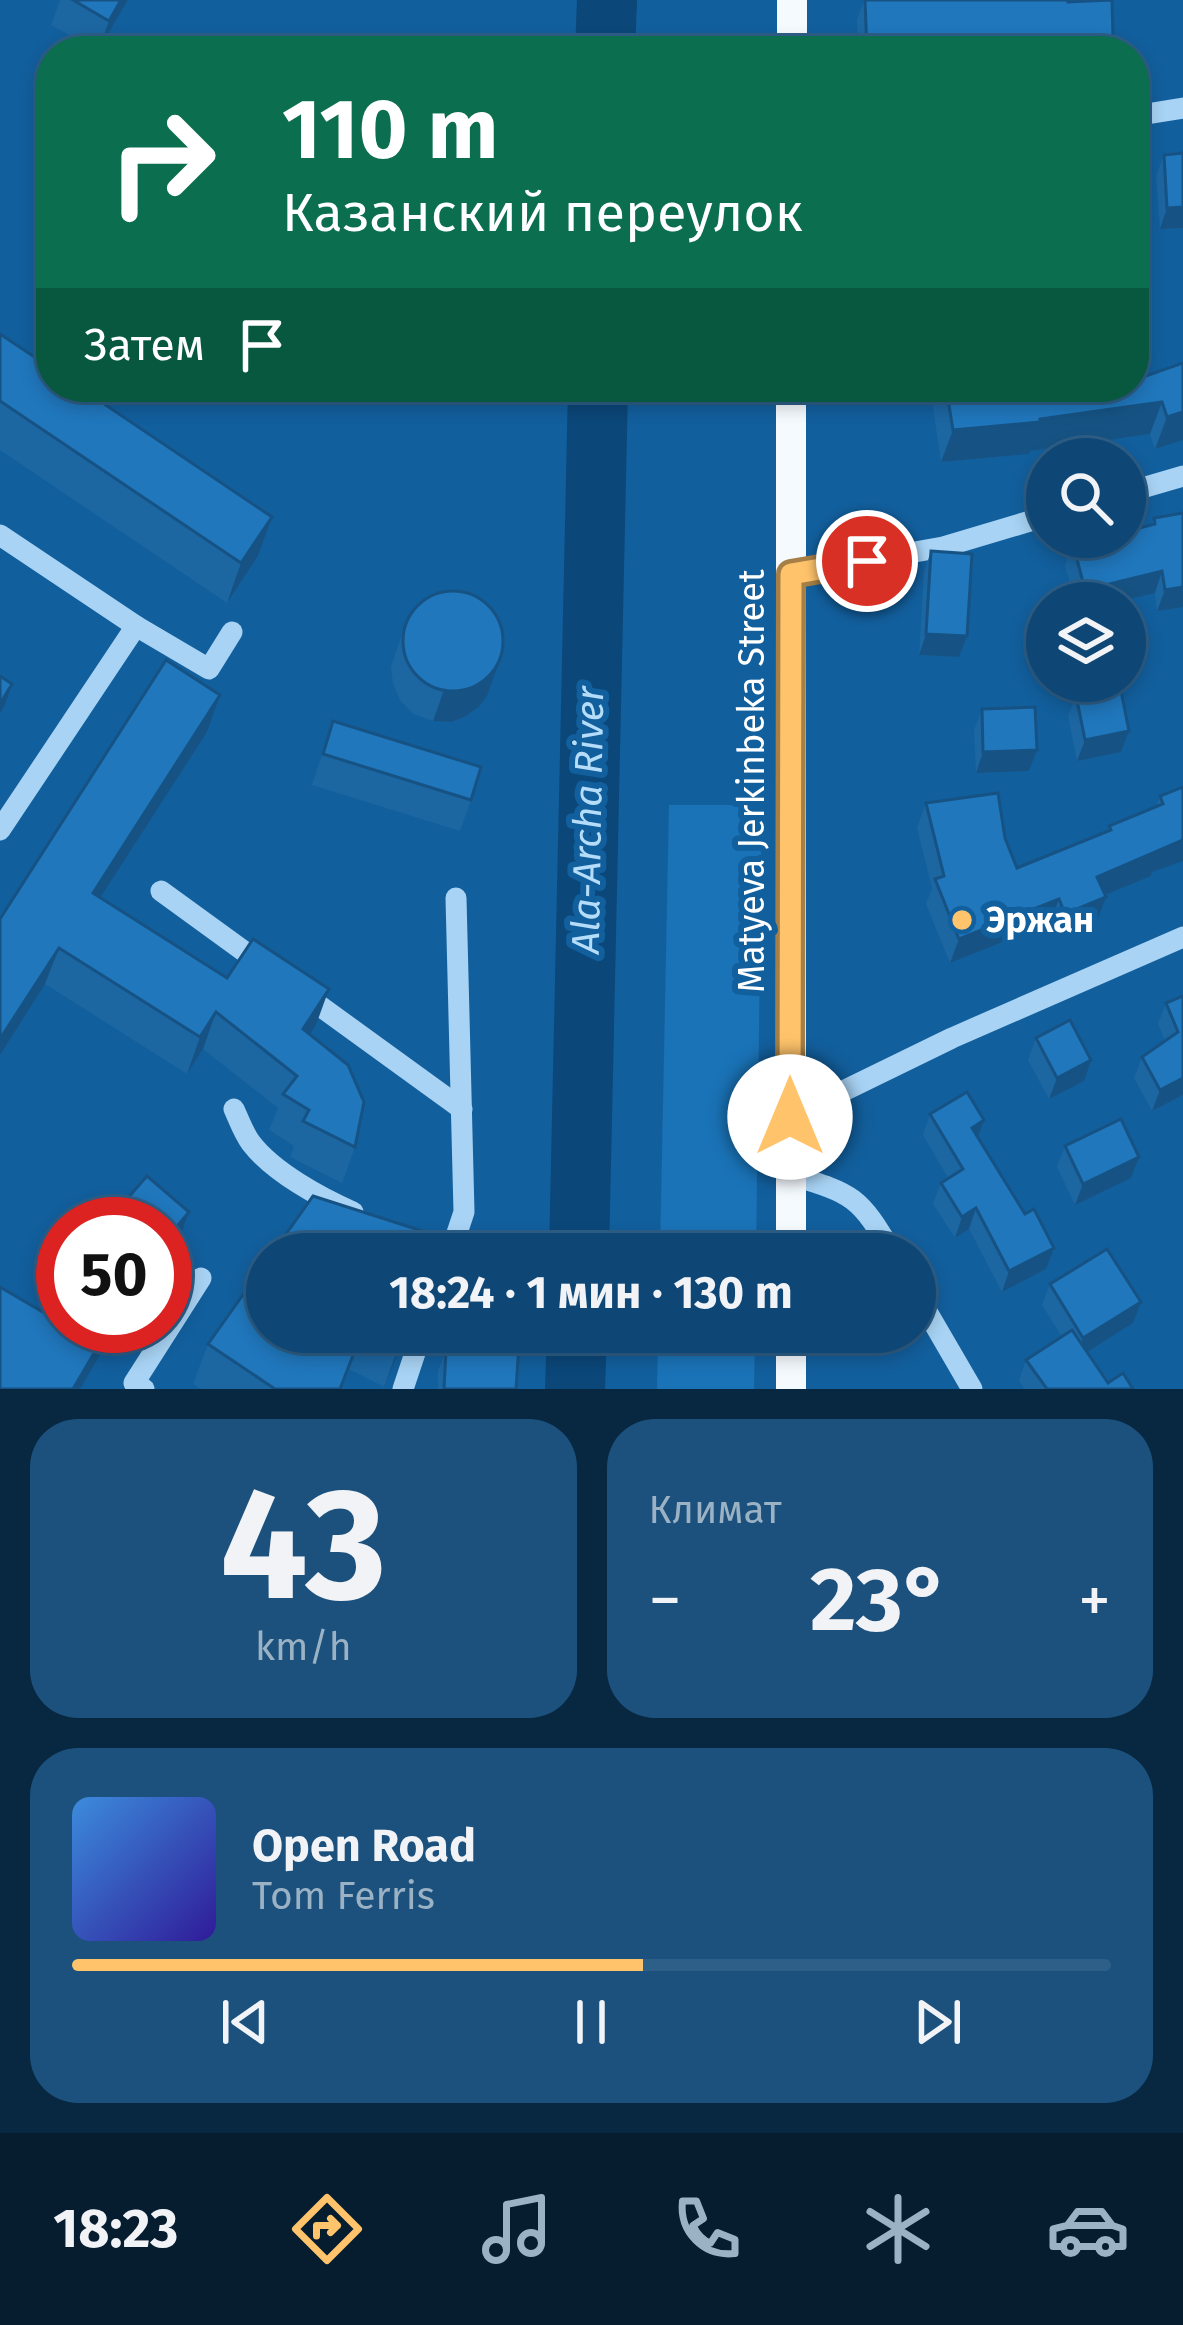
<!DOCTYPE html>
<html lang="ru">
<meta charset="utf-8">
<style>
:root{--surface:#0e4776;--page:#1c517e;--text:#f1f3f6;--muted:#9bb2c5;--line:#2e5f88;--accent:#ffc46b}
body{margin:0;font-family:"Fira Sans",sans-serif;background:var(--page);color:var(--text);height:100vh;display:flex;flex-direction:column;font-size:45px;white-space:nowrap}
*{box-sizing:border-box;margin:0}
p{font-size:39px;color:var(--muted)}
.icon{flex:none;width:66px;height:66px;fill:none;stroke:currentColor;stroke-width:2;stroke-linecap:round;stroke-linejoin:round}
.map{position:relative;height:1389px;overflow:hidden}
.panel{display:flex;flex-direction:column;gap:30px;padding:30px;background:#082741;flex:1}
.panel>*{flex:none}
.top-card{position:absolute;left:36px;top:36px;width:1113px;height:366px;border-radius:48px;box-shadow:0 6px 18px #0003,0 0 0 3px var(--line);background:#0b6e4f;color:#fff;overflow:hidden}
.fabs{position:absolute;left:1026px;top:438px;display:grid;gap:24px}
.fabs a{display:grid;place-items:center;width:120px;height:120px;border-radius:50%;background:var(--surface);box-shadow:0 6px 18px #0003,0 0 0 3px var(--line);font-size:60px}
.speed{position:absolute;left:36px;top:1197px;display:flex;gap:24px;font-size:60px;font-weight:700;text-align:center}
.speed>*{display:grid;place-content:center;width:156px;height:156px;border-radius:50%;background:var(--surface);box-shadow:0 6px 18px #0003,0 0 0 3px var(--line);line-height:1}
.speed .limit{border:18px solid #d22;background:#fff;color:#111}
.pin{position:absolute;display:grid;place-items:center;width:102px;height:102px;color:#fff;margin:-51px;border:6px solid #fff;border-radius:50%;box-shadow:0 3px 12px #0007}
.me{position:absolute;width:132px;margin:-66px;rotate:0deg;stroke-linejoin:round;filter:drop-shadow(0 0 9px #0008)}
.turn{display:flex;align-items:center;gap:42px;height:252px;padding:0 48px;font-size:54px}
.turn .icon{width:156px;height:156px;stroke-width:2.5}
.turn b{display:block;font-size:84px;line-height:102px}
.then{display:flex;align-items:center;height:114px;padding:0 48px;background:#0003;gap:24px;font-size:45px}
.big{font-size:90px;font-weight:700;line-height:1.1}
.panel .tile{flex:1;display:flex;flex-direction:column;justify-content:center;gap:18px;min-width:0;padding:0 42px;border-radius:48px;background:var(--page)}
.panel .dial{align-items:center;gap:0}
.dial b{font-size:156px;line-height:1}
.song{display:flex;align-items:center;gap:36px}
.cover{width:144px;height:144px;border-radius:18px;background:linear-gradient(135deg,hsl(210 70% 55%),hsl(250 70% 35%))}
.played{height:12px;border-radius:6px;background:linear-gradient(90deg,var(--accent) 55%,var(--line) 55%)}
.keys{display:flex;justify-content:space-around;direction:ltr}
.heat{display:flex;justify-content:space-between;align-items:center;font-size:66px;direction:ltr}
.panel .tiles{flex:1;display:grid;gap:30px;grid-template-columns:1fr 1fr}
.tile:last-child{grid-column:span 2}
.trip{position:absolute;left:246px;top:1233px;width:690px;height:120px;border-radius:60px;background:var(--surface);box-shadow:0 6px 18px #0003,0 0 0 3px var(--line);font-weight:700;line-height:120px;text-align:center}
.menu{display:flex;height:192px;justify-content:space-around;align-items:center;background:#061c2f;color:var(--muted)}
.menu .icon{width:84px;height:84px}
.menu .selected{color:var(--accent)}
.menu b{font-size:54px;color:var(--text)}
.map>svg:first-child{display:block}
</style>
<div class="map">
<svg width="1183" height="1389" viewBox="0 0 1183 1389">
<rect width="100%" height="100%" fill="#125f9d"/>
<g fill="#1a73b7">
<polygon points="669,805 762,805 756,1254 660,1254"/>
<polygon points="658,1332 755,1332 754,1389 657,1389"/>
</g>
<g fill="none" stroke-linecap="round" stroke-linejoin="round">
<g stroke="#0b4779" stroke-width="60">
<polyline points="605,51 607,0"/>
<polyline points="579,1254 598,387"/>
<polyline points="575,1389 577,1332"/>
</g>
<g stroke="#a8d3f4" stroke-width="21">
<polyline points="1134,116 1183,108"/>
<polyline points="1125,493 1183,476"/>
<polyline points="0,535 136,626 209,669 232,632"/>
<polyline points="791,574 943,547 1047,516"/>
<polyline points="0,830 136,626"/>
<polyline points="161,891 267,968"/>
<polyline points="302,993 462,1109"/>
<path d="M 234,1109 C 239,1120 244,1134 251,1143 C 273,1172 321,1198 353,1212"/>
<polyline points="790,1117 952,1038 1183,937"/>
<path d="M 791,1175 C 854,1194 859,1196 893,1254"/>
<polyline points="450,1254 464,1212 456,898"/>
<polyline points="915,1291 972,1389"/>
<polyline points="144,1389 134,1383 201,1278"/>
<polyline points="403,1389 422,1332"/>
</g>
<g stroke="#f5faff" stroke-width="30">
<polyline points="792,0 792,51"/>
<polyline points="791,1254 791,387"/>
<polyline points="791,1389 791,1332"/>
</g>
</g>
<g fill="#1c66a2">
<polygon points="60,0 128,0 98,51 51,25"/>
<polygon points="864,0 1068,2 1113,37 1107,51 858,51 857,20"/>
<polygon points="1164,155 1183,228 1160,229 1156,176"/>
<polygon points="0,334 272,517 258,556 227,603 0,450"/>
<polygon points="1183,363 1183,440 1155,449 1150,434 1030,451 1029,454 941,462 930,387 1134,387"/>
<polygon points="1183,513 1183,607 1157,611 1155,593 1112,603 1075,603 1065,565 1073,544 1151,525 1154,518"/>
<polygon points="931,551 967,636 959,657 919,655 924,572"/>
<polygon points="407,619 487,696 479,707 464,717 451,722 433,721 413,714 400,700 393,684 391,667"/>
<polygon points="1076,695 1129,731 1121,752 1077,761 1068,716"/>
<polygon points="982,709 1037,750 1029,771 976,773 974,730"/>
<polygon points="333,721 471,800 460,831 312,785"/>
<polygon points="207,732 100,897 227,978 316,1025 310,1034 355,1147 342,1183 290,1157 294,1146 269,1130 278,1108 203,1049 187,1074 45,984 0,919"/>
<polygon points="1183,787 1151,876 1105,895 1097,921 1056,938 1050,923 950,963 926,904 932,888 917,828 926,803 1005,838 1017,868 1107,832 1109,826 1156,807 1160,796"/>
<polygon points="1183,996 1183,1095 1152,1111 1134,1078 1142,1057 1165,1041 1158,1024 1166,1003"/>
<polygon points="1036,1038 1084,1081 1049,1099 1028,1060"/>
<polygon points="930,1114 978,1138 1046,1269 1002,1292 969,1229 955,1238 933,1204 941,1183 948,1178 923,1135"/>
<polygon points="1065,1146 1131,1178 1075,1205 1057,1167"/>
<polygon points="1050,1284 1133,1323 1087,1352 1108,1383 1133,1389 1024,1389 1019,1381 1026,1360 1062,1337 1042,1305"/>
<polygon points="267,1332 407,1332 384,1387 349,1369 341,1389 201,1389 193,1384 208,1344"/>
<polygon points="471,1332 523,1332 518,1358 516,1389 438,1389 438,1371 446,1350 470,1351"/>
</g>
<g fill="#165384">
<polygon points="121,0 128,0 98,51 109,21"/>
<polygon points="1113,37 1107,51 979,51 982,44"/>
<polygon points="1183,207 1183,228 1160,229 1167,208"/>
<polygon points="1162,402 1150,434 1030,451 1029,454 941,462 953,430"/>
<polygon points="1183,412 1183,440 1155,449 1167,417"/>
<polygon points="272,517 258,556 227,603 241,563"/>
<polygon points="1162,571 1155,593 1112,603 1080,603 1085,590"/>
<polygon points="1183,587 1183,607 1157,611 1165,590"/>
<polygon points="926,634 967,636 959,657 919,655"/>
<polygon points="498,665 487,696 479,707 464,717 451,722 433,721 444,690"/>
<polygon points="12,684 5,705 0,713 0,704"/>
<polygon points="220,695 207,732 80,929 93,893"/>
<polygon points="1129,731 1121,752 1077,761 1085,740"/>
<polygon points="1037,750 1029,771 976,773 983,752"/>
<polygon points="1183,840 1183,861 1152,872 1151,876 1088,902 1097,877"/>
<polygon points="1106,897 1097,921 1056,938 1065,914"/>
<polygon points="1059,899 1050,923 950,963 959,939"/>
<polygon points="59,948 45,984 0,1055 0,1039"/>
<polygon points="329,989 316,1025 290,1065 303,1029"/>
<polygon points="216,1012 203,1049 187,1074 200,1037"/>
<polygon points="1091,1060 1084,1081 1049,1099 1057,1078"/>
<polygon points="1183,1078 1183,1095 1152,1111 1160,1090"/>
<polygon points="984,1120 976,1142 972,1128"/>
<polygon points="1139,1157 1131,1178 1075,1205 1083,1184"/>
<polygon points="976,1208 969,1229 955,1238 962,1217"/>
<polygon points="189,1212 177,1245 165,1260 165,1241"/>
<polygon points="1054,1248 1046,1269 1002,1292 1009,1271"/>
<polygon points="1141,1302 1133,1323 1076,1359 1083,1338"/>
<polygon points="110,1326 117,1326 80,1389 73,1389"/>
<polygon points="405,1332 407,1332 384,1387 398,1348"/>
</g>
<g fill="#2077bc" stroke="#165384" stroke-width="3">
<polygon points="73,0 121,0 109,21"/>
<polygon points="865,0 1068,0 1068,2 1112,0 1113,37 982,44 982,51 867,51"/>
<polygon points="1183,153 1183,207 1167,208 1164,155"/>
<polygon points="0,334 51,368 51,387 79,387 272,517 241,563 0,401"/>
<polygon points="1183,363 1183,412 1167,417 1162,402 1040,419 1040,422 953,430 946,387 1134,387 1134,380"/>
<polygon points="1183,513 1183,587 1165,590 1162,571 1085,590 1073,544 1102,537 1125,537 1125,532 1155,524 1154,518"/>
<polygon points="931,551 972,554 967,636 926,634"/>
<circle cx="453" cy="641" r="50"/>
<polygon points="166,660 220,695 93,893 227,978 253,939 329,989 303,1029 348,1065 364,1102 355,1147 303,1121 309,1110 283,1094 297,1076 216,1012 200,1037 59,948 0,1039 0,919"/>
<polygon points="0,676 12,684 0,704"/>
<polygon points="1120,686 1129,731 1085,740 1076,695"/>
<polygon points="1035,707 1037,750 983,752 982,709"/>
<polygon points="333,721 481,767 471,800 323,754"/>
<polygon points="1183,787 1183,840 1097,877 1106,897 1065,914 1059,899 959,939 935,879 944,876 926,803 998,793 1005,838 1017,868 1111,830 1109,826 1163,804 1160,796"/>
<polygon points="1183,996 1183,1078 1160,1090 1142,1057 1178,1032 1166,1003"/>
<polygon points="1070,1020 1091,1060 1057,1078 1036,1038"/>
<polygon points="967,1092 984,1120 972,1128 1025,1214 1034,1209 1054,1248 1009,1271 976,1208 962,1217 941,1183 963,1169 930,1114"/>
<polygon points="1121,1119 1139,1157 1083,1184 1065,1146"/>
<polygon points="147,1176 189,1212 165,1241 165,1224 107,1224 113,1215"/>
<polygon points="313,1196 444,1238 438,1254 272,1254"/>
<polygon points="1107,1249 1141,1302 1083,1338 1050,1284"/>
<polygon points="481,1251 527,1254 481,1254"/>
<polygon points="267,1261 267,1332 362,1332 340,1389 275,1389 208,1344"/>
<polygon points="0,1287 53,1318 63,1300 63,1326 110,1326 73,1389 0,1389"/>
<polygon points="1072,1330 1108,1383 1123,1373 1133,1389 1047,1389 1026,1360"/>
<polygon points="368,1332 405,1332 398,1348"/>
<polygon points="477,1332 523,1332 523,1346 519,1345 516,1389 444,1389 446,1350 477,1351"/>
</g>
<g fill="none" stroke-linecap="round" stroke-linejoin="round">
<g stroke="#a67f46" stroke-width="30">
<polyline id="route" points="790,1117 791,574 867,561"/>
</g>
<use href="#route" stroke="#ffc46b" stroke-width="21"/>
</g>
<circle fill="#ffc46b" stroke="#125f9d" stroke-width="4.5" cx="962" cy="920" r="12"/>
<g text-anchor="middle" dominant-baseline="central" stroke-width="12" stroke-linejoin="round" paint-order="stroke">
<g font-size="36" fill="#fff" stroke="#125f9d">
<text transform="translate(752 781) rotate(-90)">Matyeva Jerkinbeka Street</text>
</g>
<g font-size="36" font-weight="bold" fill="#fff" stroke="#125f9d" text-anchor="start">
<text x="986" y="920">Эржан</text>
</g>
<g font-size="39" font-style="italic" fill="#b5ddfa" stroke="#125f9d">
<text transform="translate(588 820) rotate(-89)">Ala-Archa River</text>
</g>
</g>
</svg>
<div class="fabs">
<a><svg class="icon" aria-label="search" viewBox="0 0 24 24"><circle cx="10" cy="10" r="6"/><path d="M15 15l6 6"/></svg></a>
<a><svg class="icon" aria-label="layers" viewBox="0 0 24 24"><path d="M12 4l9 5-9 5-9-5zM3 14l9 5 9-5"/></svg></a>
</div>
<div class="speed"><div class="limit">50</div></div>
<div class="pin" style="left:867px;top:561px;background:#d93025"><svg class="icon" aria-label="arrive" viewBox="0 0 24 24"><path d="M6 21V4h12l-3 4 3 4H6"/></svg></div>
<svg class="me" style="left:790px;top:1117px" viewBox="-20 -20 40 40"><circle r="19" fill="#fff"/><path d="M0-13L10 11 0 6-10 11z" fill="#ffc46b"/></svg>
<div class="trip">18:24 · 1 мин · 130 m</div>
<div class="top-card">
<div class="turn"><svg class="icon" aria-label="right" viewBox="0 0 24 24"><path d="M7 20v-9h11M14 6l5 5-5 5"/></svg><div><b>110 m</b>Казанский переулок</div></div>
<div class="then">Затем<svg class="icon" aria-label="arrive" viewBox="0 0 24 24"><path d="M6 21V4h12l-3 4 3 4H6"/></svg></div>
</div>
</div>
<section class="panel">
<div class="tiles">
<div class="tile dial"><b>43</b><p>km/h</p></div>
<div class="tile"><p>Климат</p>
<div class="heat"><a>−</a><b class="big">23°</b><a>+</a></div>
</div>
<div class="tile">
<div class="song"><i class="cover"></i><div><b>Open Road</b><p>Tom Ferris</p></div></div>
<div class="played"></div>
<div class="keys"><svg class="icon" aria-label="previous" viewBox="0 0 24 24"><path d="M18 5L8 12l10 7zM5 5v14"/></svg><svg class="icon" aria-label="pause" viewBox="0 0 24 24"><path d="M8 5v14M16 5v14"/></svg><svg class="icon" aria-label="next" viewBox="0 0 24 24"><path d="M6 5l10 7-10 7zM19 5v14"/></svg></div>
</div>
</div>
</section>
<nav class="menu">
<b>18:23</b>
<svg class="icon selected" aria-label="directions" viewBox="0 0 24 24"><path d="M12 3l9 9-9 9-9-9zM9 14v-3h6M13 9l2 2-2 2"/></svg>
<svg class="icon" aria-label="music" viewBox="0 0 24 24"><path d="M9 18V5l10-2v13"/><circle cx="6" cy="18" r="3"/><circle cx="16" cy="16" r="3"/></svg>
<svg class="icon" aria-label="phone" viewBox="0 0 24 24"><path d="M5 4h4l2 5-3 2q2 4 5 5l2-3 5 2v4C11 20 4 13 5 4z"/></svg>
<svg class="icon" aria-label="climate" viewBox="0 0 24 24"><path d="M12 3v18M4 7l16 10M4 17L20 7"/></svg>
<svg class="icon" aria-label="car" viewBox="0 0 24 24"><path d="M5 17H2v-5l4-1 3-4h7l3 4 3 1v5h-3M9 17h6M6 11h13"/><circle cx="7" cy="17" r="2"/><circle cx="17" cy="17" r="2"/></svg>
</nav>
